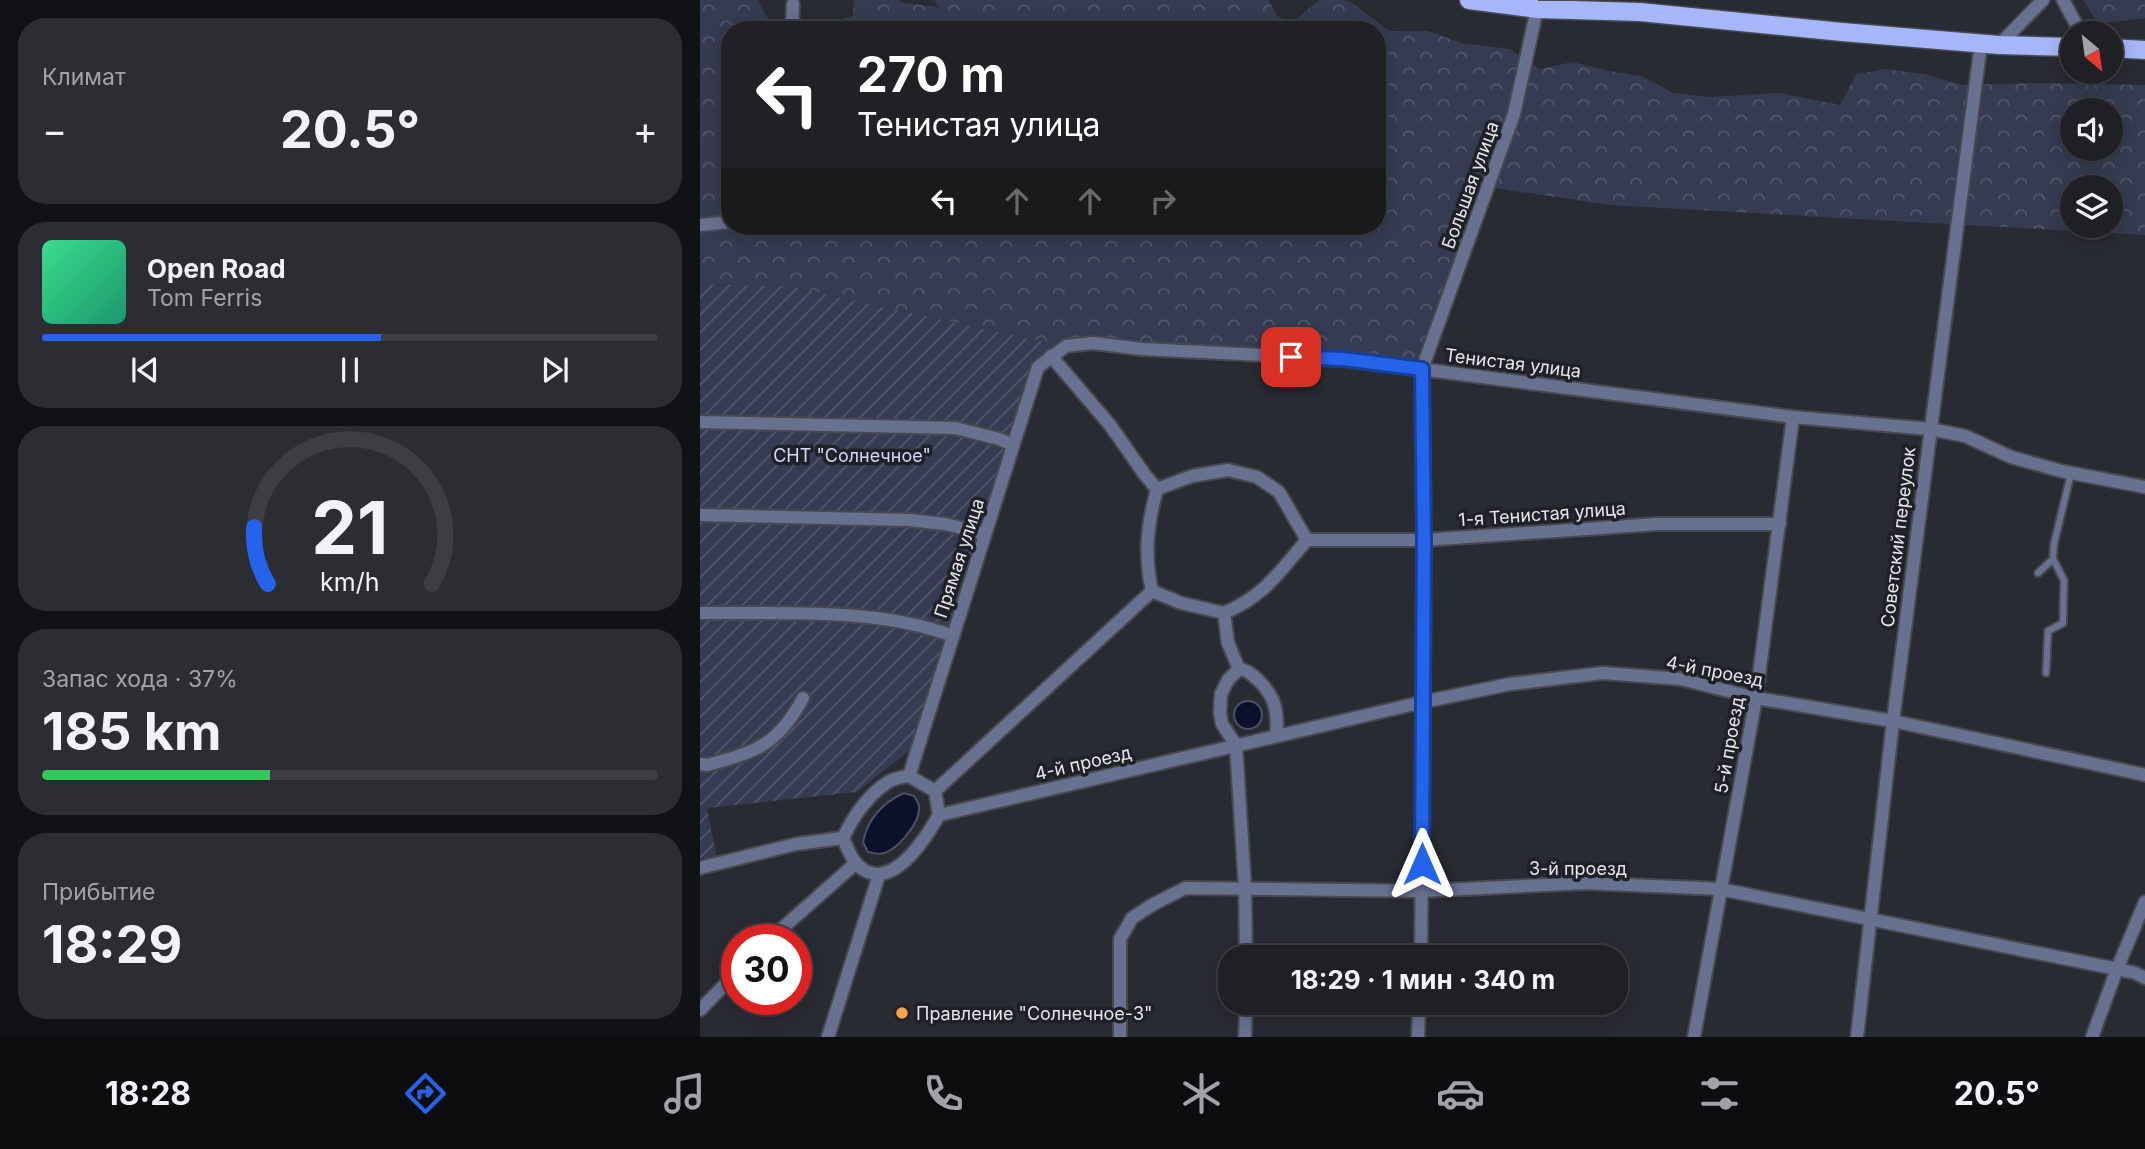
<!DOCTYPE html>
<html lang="ru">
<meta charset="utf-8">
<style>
:root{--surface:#1f2026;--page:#2c2d32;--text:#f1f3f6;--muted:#a1a3a7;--line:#3c3e43;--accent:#2563eb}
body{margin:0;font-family:Inter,sans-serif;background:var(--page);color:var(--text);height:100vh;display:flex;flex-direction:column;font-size:26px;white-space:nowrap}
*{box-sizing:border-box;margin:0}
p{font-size:23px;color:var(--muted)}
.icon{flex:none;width:38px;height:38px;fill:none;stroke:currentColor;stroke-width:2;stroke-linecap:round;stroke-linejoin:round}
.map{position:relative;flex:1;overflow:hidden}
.sheet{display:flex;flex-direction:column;gap:18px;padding:18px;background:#111215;width:700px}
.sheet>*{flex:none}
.guide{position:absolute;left:21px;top:21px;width:665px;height:214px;border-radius:28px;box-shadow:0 4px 18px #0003,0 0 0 2px var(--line);background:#202124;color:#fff;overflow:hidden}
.needle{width:46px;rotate:151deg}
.fabs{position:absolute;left:1360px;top:21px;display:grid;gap:14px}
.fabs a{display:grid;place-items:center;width:63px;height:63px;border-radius:50%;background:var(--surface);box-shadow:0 4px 18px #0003,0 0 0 2px var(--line);font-size:35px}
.speed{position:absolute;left:21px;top:924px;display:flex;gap:14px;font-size:35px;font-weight:700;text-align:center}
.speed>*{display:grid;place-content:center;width:91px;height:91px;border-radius:50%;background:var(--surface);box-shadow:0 4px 18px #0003,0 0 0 2px var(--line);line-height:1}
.speed .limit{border:10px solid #d22;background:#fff;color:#111}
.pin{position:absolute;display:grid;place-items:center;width:60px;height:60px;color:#fff;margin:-30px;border-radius:14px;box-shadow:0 4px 10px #0006}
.me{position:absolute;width:77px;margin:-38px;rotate:0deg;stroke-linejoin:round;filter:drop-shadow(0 0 5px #0008)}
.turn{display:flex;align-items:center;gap:24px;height:147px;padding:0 21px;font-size:32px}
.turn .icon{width:91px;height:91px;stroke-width:2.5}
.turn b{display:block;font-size:49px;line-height:60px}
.lanes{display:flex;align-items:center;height:66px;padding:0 21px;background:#0003;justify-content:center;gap:35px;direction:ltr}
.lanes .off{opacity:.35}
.big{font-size:52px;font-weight:700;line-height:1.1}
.sheet .card{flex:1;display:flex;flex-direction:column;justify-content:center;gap:10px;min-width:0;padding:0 24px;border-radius:28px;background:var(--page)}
.sheet .dial{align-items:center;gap:0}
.dial svg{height:182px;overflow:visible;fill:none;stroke:var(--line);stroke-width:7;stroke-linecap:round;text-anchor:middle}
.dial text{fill:var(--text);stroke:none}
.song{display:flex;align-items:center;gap:21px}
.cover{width:84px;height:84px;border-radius:10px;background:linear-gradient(135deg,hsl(150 70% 55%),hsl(160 70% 35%))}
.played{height:7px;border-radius:4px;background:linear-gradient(90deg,var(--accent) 55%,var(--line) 55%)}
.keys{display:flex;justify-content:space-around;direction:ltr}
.heat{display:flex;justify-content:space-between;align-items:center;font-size:38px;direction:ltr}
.charge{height:10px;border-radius:5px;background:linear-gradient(90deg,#34c759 37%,var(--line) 0)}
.trip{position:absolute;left:518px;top:945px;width:410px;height:70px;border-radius:28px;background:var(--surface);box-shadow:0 4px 18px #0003,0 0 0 2px var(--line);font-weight:700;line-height:70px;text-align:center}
.tabs{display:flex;height:112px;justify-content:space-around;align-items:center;background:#0c0d0f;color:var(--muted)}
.tabs .icon{width:49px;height:49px}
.tabs .active{color:var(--accent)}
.tabs b{font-size:32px;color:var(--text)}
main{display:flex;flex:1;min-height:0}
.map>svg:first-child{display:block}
</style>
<main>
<section class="sheet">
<div class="card"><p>Климат</p>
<div class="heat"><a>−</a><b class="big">20.5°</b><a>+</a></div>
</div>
<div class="card">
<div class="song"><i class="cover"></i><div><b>Open Road</b><p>Tom Ferris</p></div></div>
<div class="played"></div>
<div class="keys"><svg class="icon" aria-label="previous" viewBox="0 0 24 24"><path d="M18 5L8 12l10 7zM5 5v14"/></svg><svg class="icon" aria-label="pause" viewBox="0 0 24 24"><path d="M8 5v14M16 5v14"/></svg><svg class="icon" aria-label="next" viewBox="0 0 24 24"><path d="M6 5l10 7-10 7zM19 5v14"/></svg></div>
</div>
<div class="card dial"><svg viewBox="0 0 100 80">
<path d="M14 69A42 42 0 1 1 86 69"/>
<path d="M14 69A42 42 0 0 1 8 44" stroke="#2563eb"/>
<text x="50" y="56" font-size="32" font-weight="700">21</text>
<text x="50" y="72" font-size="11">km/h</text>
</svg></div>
<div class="card"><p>Запас хода · 37%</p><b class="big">185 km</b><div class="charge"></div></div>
<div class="card"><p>Прибытие</p><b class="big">18:29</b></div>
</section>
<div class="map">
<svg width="1445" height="1037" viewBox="0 0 1445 1037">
<defs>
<pattern id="forest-crowns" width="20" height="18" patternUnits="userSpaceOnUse" patternTransform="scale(1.75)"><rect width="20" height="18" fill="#353b51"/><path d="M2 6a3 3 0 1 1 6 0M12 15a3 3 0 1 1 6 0" fill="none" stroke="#52576a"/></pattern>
<pattern id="garden-furrows" width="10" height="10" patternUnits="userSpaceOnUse" patternTransform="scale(1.75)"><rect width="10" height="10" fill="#353b51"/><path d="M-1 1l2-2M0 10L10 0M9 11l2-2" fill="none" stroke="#52576a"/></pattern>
</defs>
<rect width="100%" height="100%" fill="#292b32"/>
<g fill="url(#forest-crowns)" fill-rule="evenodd">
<path d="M 0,0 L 57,0 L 75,30 L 30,30 L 30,226 L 677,226 L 677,30 L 112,30 L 120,25 L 153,16 L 154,0 L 199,0 L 203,3 L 238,7 L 235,0 L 568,0 L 577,16 L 592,23 L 619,0 L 644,0 L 654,4 L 689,31 L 728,31 L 761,43 L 810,49 L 839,69 L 873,62 L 909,71 L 942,76 L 973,93 L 1010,97 L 1080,93 L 1140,105 L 1156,74 L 1186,69 L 1224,74 L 1263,85 L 1338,83 L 1445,85 L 1445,235 L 909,205 L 788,187 L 725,359 L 711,368 L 393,343 L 354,344 L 88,286 L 0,284 ZM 1372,110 L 1410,110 L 1410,149 L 1372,149 ZM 1372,187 L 1410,187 L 1410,226 L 1372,226 Z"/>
<polygon points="1384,0 1445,0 1445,18 1397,24"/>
</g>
<polygon fill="url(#garden-furrows)" points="0,284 88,286 354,344 338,367 220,742 157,792 7,808 18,864 0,868"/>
<g fill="#0c112b" stroke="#4d5165" stroke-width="2">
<circle cx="548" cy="715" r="14"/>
<path d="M 204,793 L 214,796 C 216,799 219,804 219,807 C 220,823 196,853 179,854 C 177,854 171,852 168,852 L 163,842 C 168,818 182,803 204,793 Z"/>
</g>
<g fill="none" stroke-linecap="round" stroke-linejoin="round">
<g stroke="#474950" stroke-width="10">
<g id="lane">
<polyline points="1338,573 1353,559"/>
<polyline points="1346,673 1348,631 1363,623 1364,580 1353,559 1354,544 1371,473"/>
</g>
</g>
<g stroke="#474950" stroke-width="16">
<g id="street">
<polyline points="1363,0 1381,33"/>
<polyline points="92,30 93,4"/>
<polyline points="1299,45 1343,0"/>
<polyline points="0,225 30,222"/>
<polyline points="351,356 410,425 445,475 457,489"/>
<polyline points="0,422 255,428 299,439 313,445"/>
<path d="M 528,470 L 557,477 L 579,492 L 607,540 C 579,572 565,596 524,613 L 481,603 L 452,591 C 444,554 447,526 457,489 L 492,476 Z"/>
<polyline points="0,515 209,520 245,524 285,534"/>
<polyline points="607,540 724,540 958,524 1080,524"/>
<path d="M 0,613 C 82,614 175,607 253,636"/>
<path d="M 524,613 L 528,643 L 539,669 C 548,670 551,674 558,680 C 575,696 579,713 576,736"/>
<polyline points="539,669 528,680 521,694 520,713 522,724 536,745 545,888 546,957"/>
<path d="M 0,764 L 7,765 C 56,752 78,745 103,698"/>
<polyline points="209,776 338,367 366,346 393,343 442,349 643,359 1093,417 1230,429 1265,436 1311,457 1361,471 1445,487"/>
<path d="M 209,776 L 235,791 L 239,815 C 227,836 197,884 168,872 C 154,867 148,850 143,838 C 153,817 168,795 188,782 C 194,778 202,777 209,776 Z"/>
<polyline points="235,791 452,591"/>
<polyline points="239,815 723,702 810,684 903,673 981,679 1056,698 1193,721 1445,775"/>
<polyline points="0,868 96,844 143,838"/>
<polyline points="69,940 156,863"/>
<polyline points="721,957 724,540 722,369 814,114 837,9"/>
<polyline points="0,1010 37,972"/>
<polyline points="128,1037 179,875"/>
<polyline points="420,1037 420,939 432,918 452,905 485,888 722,891 885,883 1020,889 1417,969 1435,973 1445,978"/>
<polyline points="545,1037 546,1003"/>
<polyline points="718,1037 719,1003"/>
<polyline points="994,1037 1056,698 1093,417"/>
<polyline points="1157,1037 1193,721 1281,43"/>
<polyline points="1392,1037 1417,969 1445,902"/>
</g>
</g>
<g stroke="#474950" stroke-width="21">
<g id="primary">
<polyline points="769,0 837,9 940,12 1142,32 1299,45 1372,47"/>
<polyline points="1410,48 1445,50"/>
</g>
</g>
<use href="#lane" stroke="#697191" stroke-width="6"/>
<use href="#street" stroke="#697191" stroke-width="12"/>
<use href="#primary" stroke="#a6b6f8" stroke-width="18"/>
</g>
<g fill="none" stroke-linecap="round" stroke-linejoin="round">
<g stroke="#184099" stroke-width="18">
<polyline id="route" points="591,357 643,359 722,369 724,540 722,864"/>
</g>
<use href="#route" stroke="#2563eb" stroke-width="12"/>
</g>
<circle fill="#f7a149" stroke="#1f2128" stroke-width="2.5" cx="202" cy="1013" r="7"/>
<g text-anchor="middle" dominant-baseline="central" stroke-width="7" stroke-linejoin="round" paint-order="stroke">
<g font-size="18" fill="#e5e7eb" stroke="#1f2128">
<text transform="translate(770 185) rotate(-70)">Большая улица</text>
<text transform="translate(813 363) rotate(7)">Тенистая улица</text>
<text transform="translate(842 514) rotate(-4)">1-я Тенистая улица</text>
<text transform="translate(1198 537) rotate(-83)">Советский переулок</text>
<text transform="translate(259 558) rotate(-72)">Прямая улица</text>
<text transform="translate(1015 671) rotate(11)">4-й проезд</text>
<text transform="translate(1029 745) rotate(-80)">5-й проезд</text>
<text transform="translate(383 763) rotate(-13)">4-й проезд</text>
<text x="878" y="868">3-й проезд</text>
</g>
<g font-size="18" fill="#d0dafd" stroke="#1f2128">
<text x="152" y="455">СНТ "Солнечное"</text>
</g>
<g font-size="18" fill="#e5e7eb" stroke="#1f2128" text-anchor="start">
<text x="216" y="1013">Правление "Солнечное-3"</text>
</g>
</g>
</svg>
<div class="fabs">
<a><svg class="needle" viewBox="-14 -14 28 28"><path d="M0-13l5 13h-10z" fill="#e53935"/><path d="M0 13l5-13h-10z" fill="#a1a3a7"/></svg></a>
<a><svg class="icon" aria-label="sound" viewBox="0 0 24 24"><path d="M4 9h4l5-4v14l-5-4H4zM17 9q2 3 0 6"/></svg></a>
<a><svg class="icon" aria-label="layers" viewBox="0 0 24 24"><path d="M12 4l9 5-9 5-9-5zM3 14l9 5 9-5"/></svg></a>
</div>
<div class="speed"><div class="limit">30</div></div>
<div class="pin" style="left:591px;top:357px;background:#d93025"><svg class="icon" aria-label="arrive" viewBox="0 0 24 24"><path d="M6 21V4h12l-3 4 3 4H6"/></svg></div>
<svg class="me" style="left:722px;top:864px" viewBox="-20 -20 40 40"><path d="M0-17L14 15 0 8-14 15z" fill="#2563eb" stroke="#fff" stroke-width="4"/></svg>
<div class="trip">18:29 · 1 мин · 340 m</div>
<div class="guide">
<div class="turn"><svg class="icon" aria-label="left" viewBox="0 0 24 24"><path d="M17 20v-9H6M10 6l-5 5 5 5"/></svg><div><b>270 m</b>Тенистая улица</div></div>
<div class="lanes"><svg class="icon" aria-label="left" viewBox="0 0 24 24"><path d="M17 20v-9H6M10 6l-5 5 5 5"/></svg><svg class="icon off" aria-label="ahead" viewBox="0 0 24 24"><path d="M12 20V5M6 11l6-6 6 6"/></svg><svg class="icon off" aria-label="ahead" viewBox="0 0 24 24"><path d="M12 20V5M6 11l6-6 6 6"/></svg><svg class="icon off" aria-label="right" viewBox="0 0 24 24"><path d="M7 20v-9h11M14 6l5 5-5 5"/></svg></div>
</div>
</div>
</main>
<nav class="tabs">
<b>18:28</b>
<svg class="icon active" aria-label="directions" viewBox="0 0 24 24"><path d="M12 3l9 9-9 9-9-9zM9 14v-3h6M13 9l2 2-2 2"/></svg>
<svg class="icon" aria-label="music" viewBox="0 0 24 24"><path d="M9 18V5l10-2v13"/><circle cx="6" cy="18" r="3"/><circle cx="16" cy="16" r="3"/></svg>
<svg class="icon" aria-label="phone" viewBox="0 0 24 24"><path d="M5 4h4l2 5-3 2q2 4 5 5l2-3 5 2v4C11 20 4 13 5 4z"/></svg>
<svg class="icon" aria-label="climate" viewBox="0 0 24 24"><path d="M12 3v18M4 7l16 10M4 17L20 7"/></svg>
<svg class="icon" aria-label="car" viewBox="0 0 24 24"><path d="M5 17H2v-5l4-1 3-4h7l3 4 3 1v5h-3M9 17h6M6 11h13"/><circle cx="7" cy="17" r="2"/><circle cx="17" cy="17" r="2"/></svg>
<svg class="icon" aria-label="filters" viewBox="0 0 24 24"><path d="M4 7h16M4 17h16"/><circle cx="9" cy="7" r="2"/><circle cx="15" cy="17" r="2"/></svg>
<b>20.5°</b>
</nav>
